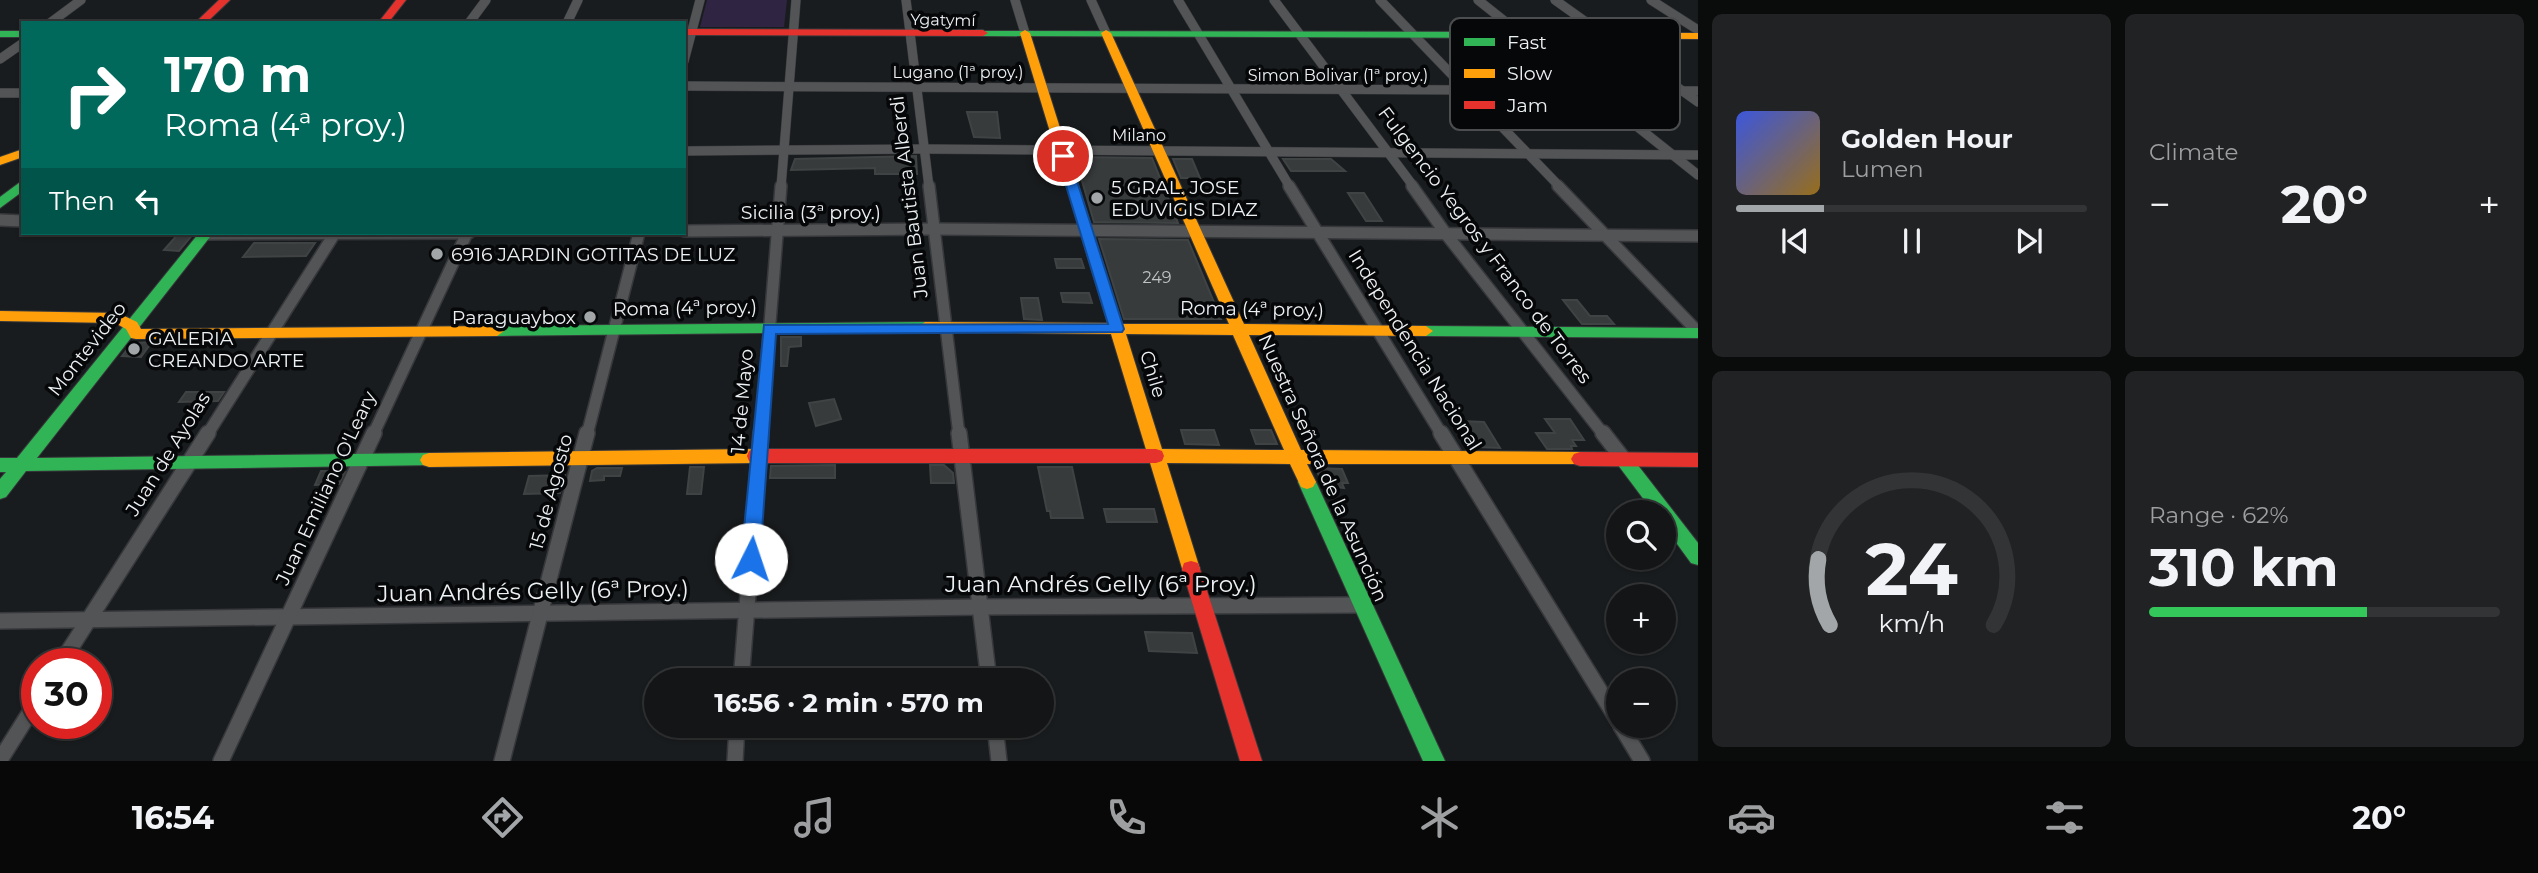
<!DOCTYPE html>
<meta charset="utf-8">
<style>
:root{--surface:#131516;--page:#202223;--text:#f1f3f6;--muted:#9d9fa1;--line:#323435;--accent:#a3a6a9}
body{margin:0;font-family:Montserrat,sans-serif;background:var(--page);color:var(--text);height:100vh;display:flex;flex-direction:column;font-size:26px;white-space:nowrap}
*{box-sizing:border-box;margin:0}
p{font-size:23px;color:var(--muted)}
.icon{flex:none;width:38px;height:38px;fill:none;stroke:currentColor;stroke-width:2;stroke-linecap:round;stroke-linejoin:round}
.map{position:relative;flex:1;overflow:hidden}
.details{display:flex;flex-direction:column;gap:14px;padding:14px;background:#0a0c0c;width:840px}
.details>*{flex:none}
.top-card{position:absolute;left:21px;top:21px;width:665px;height:214px;border-radius:0px;box-shadow:0 2px 5px #0004,0 0 0 2px var(--line);background:#00695c;color:#fff;overflow:hidden}
.controls{position:absolute;left:1606px;top:500px;display:grid;gap:14px}
.controls a{display:grid;place-items:center;width:70px;height:70px;border-radius:50%;background:var(--surface);box-shadow:0 2px 5px #0004,0 0 0 2px var(--line);font-size:35px}
.speed{position:absolute;left:21px;top:648px;display:flex;gap:14px;font-size:35px;font-weight:700;text-align:center}
.speed>*{display:grid;place-content:center;width:91px;height:91px;border-radius:50%;background:var(--surface);box-shadow:0 2px 5px #0004,0 0 0 2px var(--line);line-height:1}
.speed .limit{border:10px solid #d22;background:#fff;color:#111}
.pin{position:absolute;display:grid;place-items:center;width:60px;height:60px;color:#fff;margin:-30px;border:4px solid #fff;border-radius:50%;box-shadow:0 2px 7px #0007}
.me{position:absolute;width:77px;margin:-38px;rotate:4deg;stroke-linejoin:round;filter:drop-shadow(0 0 5px #0008)}
.turn{display:flex;align-items:center;gap:24px;height:147px;padding:0 28px;font-size:32px}
.turn .icon{width:91px;height:91px;stroke-width:2.5}
.turn b{display:block;font-size:49px;line-height:60px}
.then{display:flex;align-items:center;height:66px;padding:0 28px;background:#0003;gap:14px;font-size:26px}
.big{font-size:52px;font-weight:700;line-height:1.1}
.details .tile{flex:1;display:flex;flex-direction:column;justify-content:center;gap:10px;min-width:0;padding:0 24px;border-radius:10px;background:var(--page)}
.details .dial{align-items:center;gap:0}
.dial svg{height:182px;overflow:visible;fill:none;stroke:var(--line);stroke-width:7;stroke-linecap:round;text-anchor:middle}
.dial text{fill:var(--text);stroke:none}
.song{display:flex;align-items:center;gap:21px}
.cover{width:84px;height:84px;border-radius:10px;background:linear-gradient(135deg,hsl(230 70% 55%),hsl(40 70% 35%))}
.played{height:7px;border-radius:4px;background:linear-gradient(90deg,var(--accent) 25%,var(--line) 25%)}
.keys{display:flex;justify-content:space-around;direction:ltr}
.heat{display:flex;justify-content:space-between;align-items:center;font-size:38px;direction:ltr}
.charge{height:10px;border-radius:5px;background:linear-gradient(90deg,#34c759 62%,var(--line) 0)}
.details .tiles{flex:1;display:grid;gap:14px;grid-template-columns:repeat(2,1fr)}
.trip{position:absolute;left:644px;top:668px;width:410px;height:70px;border-radius:35px;background:var(--surface);box-shadow:0 2px 5px #0004,0 0 0 2px var(--line);font-weight:700;line-height:70px;text-align:center}
.menu{display:flex;height:112px;justify-content:space-around;align-items:center;background:#080809;color:var(--muted)}
.menu .icon{width:49px;height:49px}
.menu .on{color:var(--accent)}
.menu b{font-size:32px;color:var(--text)}
main{display:flex;flex:1;min-height:0}
.map>svg:first-child{display:block}
</style>
<main>
<div class="map">
<svg width="1698" height="761" viewBox="0 0 1698 761">
<rect width="100%" height="100%" fill="#191c1e"/>
<polygon fill="#2f2442" points="707,0 787,0 784,27 700,27"/>
<g fill="#383b3c" stroke="#404344" stroke-width="2">
<polygon points="967,112 997,112 1000,138 974,137"/>
<polygon points="916,156 917,174 875,174 875,168 791,170 795,159"/>
<polygon points="1075,157 1152,158 1178,223 1094,222"/>
<polygon points="1173,159 1192,159 1200,178 1181,178"/>
<polygon points="1283,159 1331,159 1345,171 1291,171"/>
<polygon points="1348,193 1364,193 1382,221 1366,221"/>
<polygon points="179,233 194,233 179,251 164,250"/>
<polygon points="1099,239 1188,240 1221,319 1124,319"/>
<polygon points="254,243 315,243 306,256 243,257"/>
<polygon points="1055,259 1081,259 1084,268 1057,268"/>
<polygon points="1061,293 1089,293 1092,303 1063,302"/>
<polygon points="1021,298 1038,298 1042,320 1024,319"/>
<polygon points="1563,300 1577,300 1590,316 1607,316 1614,324 1582,324"/>
<polygon points="781,337 801,337 801,346 789,347 787,366 781,366"/>
<polygon points="133,342 136,343 152,342 141,357 122,356"/>
<polygon points="186,392 224,392 218,401 179,402"/>
<polygon points="834,399 841,419 816,426 809,403"/>
<polygon points="1545,419 1570,419 1584,440 1572,440 1576,446 1571,446 1572,449 1547,449 1536,433 1555,433"/>
<polygon points="1460,421 1484,422 1500,448 1476,447"/>
<polygon points="1181,430 1214,430 1219,445 1185,444"/>
<polygon points="1251,430 1271,430 1277,444 1256,444"/>
<polygon points="835,465 835,478 770,478 771,466"/>
<polygon points="930,465 944,465 953,473 954,483 931,483"/>
<polygon points="690,467 704,467 701,494 687,494"/>
<polygon points="1038,467 1072,467 1083,518 1051,518 1050,511 1047,511"/>
<polygon points="597,468 622,468 620,476 604,476 604,480 590,481 592,471"/>
<polygon points="1316,468 1342,469 1348,483 1342,483 1344,488 1336,487 1338,491 1325,491"/>
<polygon points="321,471 343,471 345,472 339,484 315,485"/>
<polygon points="565,475 560,493 524,494 529,476"/>
<polygon points="1104,509 1154,509 1157,522 1107,522"/>
<polygon points="1145,632 1192,633 1197,653 1149,651"/>
</g>
<g fill="none" stroke-linecap="round" stroke-linejoin="round">
<g stroke="#37383b" stroke-width="10">
<g id="street-far2">
<polyline points="906,0 929,187"/>
<polyline points="1015,0 1025,33"/>
<polyline points="1091,0 1106,33"/>
<polyline points="1178,0 1290,187"/>
<polyline points="1274,0 1414,187"/>
<polyline points="1380,0 1560,187"/>
<polyline points="1478,0 1698,175"/>
<polyline points="1555,0 1698,102"/>
<polyline points="1651,0 1698,30"/>
<polyline points="50,23 81,0"/>
<polyline points="469,23 486,0"/>
<polyline points="567,23 578,0"/>
<polyline points="0,59 23,43"/>
<polyline points="684,61 700,0"/>
<polyline points="684,86 1698,91"/>
<polyline points="0,93 23,93"/>
<polyline points="684,151 924,149 1698,155"/>
<polyline points="781,187 796,0"/>
</g>
</g>
<g stroke="#37383b" stroke-width="14">
<g id="street-far1">
<polyline points="929,186 959,435"/>
<polyline points="1289,186 1442,435"/>
<polyline points="1412,186 1446,234 1604,435"/>
<polyline points="1558,186 1698,332"/>
<polyline points="0,220 23,221"/>
<polyline points="684,231 934,229 1698,236"/>
<polyline points="205,234 469,233"/>
<polyline points="207,435 335,233"/>
<polyline points="373,435 467,233"/>
<polyline points="587,435 639,233"/>
<polyline points="761,435 781,186"/>
</g>
</g>
<g stroke="#37383b" stroke-width="18">
<g id="street">
<polyline points="959,433 989,681"/>
<polyline points="1441,433 1619,722"/>
<polyline points="1603,433 1624,460"/>
<polyline points="0,621 981,607 1362,605"/>
<polyline points="61,663 208,433"/>
<polyline points="741,681 761,433"/>
<polyline points="995,726 999,761"/>
<polyline points="1621,726 1642,761"/>
<polyline points="0,760 37,701"/>
<polyline points="221,761 374,433"/>
<polyline points="502,761 587,433"/>
<polyline points="735,761 737,726"/>
</g>
</g>
<g stroke="#37383b" stroke-width="2">
<g id="fast">
<rect x="0" y="31" width="23" height="6"/>
<polygon points="979,31 1533,32 1538,35 1533,38 983,36 978,33"/>
<polygon points="23,180 23,191 0,208 0,197"/>
<polygon points="199,233 213,233 37,458 429,453 435,455 438,460 435,465 26,471 6,497 0,499 0,479 6,472 0,472 0,458 17,458"/>
<polygon points="925,322 930,323 932,327 930,331 497,336 490,331 497,326"/>
<polygon points="1426,326 1698,328 1698,338 1426,336 1419,331"/>
<polygon points="1624,453 1630,455 1698,543 1698,565 1691,563 1664,526 1664,513 1654,513 1618,465 1615,460 1618,455"/>
<polygon points="1307,475 1313,477 1316,482 1445,761 1423,761 1298,482 1301,477"/>
</g>
</g>
<g stroke="#37383b" stroke-width="2">
<g id="slow">
<path d="M 1025,30 L 1030,33 L 1122,324 L 1229,324 L 1101,33 L 1106,30 L 1111,33 L 1244,324 L 1426,326 L 1433,331 L 1426,336 L 1249,335 L 1301,450 L 1580,452 L 1586,454 L 1589,459 L 1586,464 L 1307,464 L 1316,482 L 1313,487 L 1307,489 L 1301,487 L 1290,464 L 1167,463 L 1200,569 L 1198,575 L 1191,577 L 1184,575 L 1111,334 L 925,332 L 918,327 L 925,322 L 1108,323 L 1020,33 ZM 1126,334 L 1233,335 L 1284,450 L 1162,449 Z"/>
<polygon points="1529,33 1698,33 1698,39 1533,38 1529,37"/>
<polygon points="23,149 23,157 0,165 0,157"/>
<polygon points="0,311 118,313 137,322 141,329 497,326 504,331 497,336 136,339 131,338 126,329 115,323 0,321"/>
<polygon points="755,449 761,451 763,456 761,461 755,463 429,467 423,465 420,460 423,455 429,453"/>
</g>
</g>
<g stroke="#37383b" stroke-width="2">
<g id="jam">
<polygon points="219,0 230,0 206,23 195,23"/>
<polygon points="396,0 406,0 388,23 378,23"/>
<polygon points="684,29 983,30 988,33 983,36 684,35"/>
<polygon points="755,449 1156,449 1162,451 1164,456 1162,461 1156,463 755,463 749,461 747,456 749,451"/>
<polygon points="1580,452 1698,453 1698,467 1580,466 1574,464 1571,459 1574,454"/>
<polygon points="1191,561 1198,563 1200,569 1262,761 1240,761 1182,569 1184,563"/>
</g>
</g>
<use href="#street-far2" stroke="#525456" stroke-width="9"/>
<use href="#street-far1" stroke="#525456" stroke-width="11"/>
<use href="#street" stroke="#525456" stroke-width="15"/>
<use href="#fast" fill="#30b455" fill-rule="evenodd"/>
<use href="#slow" fill="#ff9f0a" fill-rule="evenodd"/>
<use href="#jam" fill="#e5322d" fill-rule="evenodd"/>
</g>
<polygon fill="#1a73e8" stroke="#114b97" stroke-width="2" points="1063,152 1069,156 1124,329 1122,332 776,334 760,559 757,565 751,567 744,565 741,559 764,325 1108,324 1057,156"/>
<g fill="#a3a6a9" stroke="#050708" stroke-width="2.5">
<circle cx="1097" cy="198" r="7"/>
<circle cx="437" cy="254" r="7"/>
<circle cx="590" cy="317" r="7"/>
<circle cx="134" cy="349" r="7"/>
</g>
<g text-anchor="middle" dominant-baseline="central" stroke-width="7" stroke-linejoin="round" paint-order="stroke">
<g font-size="16" fill="#edf1f4" stroke="#050708">
<text transform="translate(943 20) rotate(1)">Ygatymí</text>
<text x="958" y="72">Lugano (1ª proy.)</text>
<text x="1338" y="75">Simon Bolivar (1ª proy.)</text>
<text x="1139" y="135">Milano</text>
</g>
<g font-size="16" fill="#c0c4c6">
<text x="1157" y="277">249</text>
</g>
<g font-size="19" fill="#edf1f4" stroke="#050708" text-anchor="start">
<text x="1111" y="187">5 GRAL. JOSE<tspan x="1111" dy="22">EDUVIGIS DIAZ</tspan></text>
<text x="451" y="254">6916 JARDIN GOTITAS DE LUZ</text>
<text x="576" y="317" text-anchor="end">Paraguaybox</text>
<text x="148" y="338">GALERIA<tspan x="148" dy="22">CREANDO ARTE</tspan></text>
</g>
<g font-size="19" fill="#edf1f4" stroke="#050708">
<text transform="translate(909 197) rotate(-97)">Juan Bautista Alberdi</text>
<text x="811" y="212">Sicilia (3ª proy.)</text>
<text transform="translate(1485 245) rotate(53)">Fulgencio Yegros y Franco de Torres</text>
<text transform="translate(685 308) rotate(-1)">Roma (4ª proy.)</text>
<text transform="translate(1252 309) rotate(1)">Roma (4ª proy.)</text>
<text transform="translate(87 349) rotate(-52)">Montevideo</text>
<text transform="translate(1415 350) rotate(58)">Independencia Nacional</text>
<text transform="translate(1153 374) rotate(73)">Chile</text>
<text transform="translate(742 401) rotate(-85)">14 de Mayo</text>
<text transform="translate(168 454) rotate(-58)">Juan de Ayolas</text>
<text transform="translate(1323 468) rotate(66)">Nuestra Señora de la Asunción</text>
<text transform="translate(326 488) rotate(-65)">Juan Emiliano O'Leary</text>
<text transform="translate(551 492) rotate(-75)">15 de Agosto</text>
</g>
<g font-size="23" fill="#edf1f4" stroke="#050708">
<text x="1101" y="584">Juan Andrés Gelly (6ª Proy.)</text>
<text transform="translate(533 591) rotate(-1)">Juan Andrés Gelly (6ª Proy.)</text>
</g>
</g>
<rect x="1450" y="18" width="230" height="112" rx="10" fill="#050708" stroke="#4b4d4f" stroke-width="2"/>
<rect x="1464" y="38" width="31" height="8" fill="#30b455"/>
<rect x="1464" y="69" width="31" height="9" fill="#ff9f0a"/>
<rect x="1464" y="101" width="31" height="8" fill="#e5322d"/>
<g font-size="19" fill="#edf1f4">
<text x="1507" y="49">Fast</text>
<text x="1507" y="80">Slow</text>
<text x="1507" y="112">Jam</text>
</g>
</svg>
<div class="controls">
<a><svg class="icon" aria-label="search" viewBox="0 0 24 24"><circle cx="10" cy="10" r="6"/><path d="M15 15l6 6"/></svg></a>
<a>+</a>
<a>−</a>
</div>
<div class="speed"><div class="limit">30</div></div>
<div class="pin" style="left:1063px;top:156px;background:#d93025"><svg class="icon" aria-label="arrive" viewBox="0 0 24 24"><path d="M6 21V4h12l-3 4 3 4H6"/></svg></div>
<svg class="me" style="left:751px;top:559px" viewBox="-20 -20 40 40"><circle r="19" fill="#fff"/><path d="M0-13L10 11 0 6-10 11z" fill="#1a73e8"/></svg>
<div class="trip">16:56 · 2 min · 570 m</div>
<div class="top-card">
<div class="turn"><svg class="icon" aria-label="right" viewBox="0 0 24 24"><path d="M7 20v-9h11M14 6l5 5-5 5"/></svg><div><b>170 m</b>Roma (4ª proy.)</div></div>
<div class="then">Then<svg class="icon" aria-label="left" viewBox="0 0 24 24"><path d="M17 20v-9H6M10 6l-5 5 5 5"/></svg></div>
</div>
</div>
<section class="details">
<div class="tiles">
<div class="tile">
<div class="song"><i class="cover"></i><div><b>Golden Hour</b><p>Lumen</p></div></div>
<div class="played"></div>
<div class="keys"><svg class="icon" aria-label="previous" viewBox="0 0 24 24"><path d="M18 5L8 12l10 7zM5 5v14"/></svg><svg class="icon" aria-label="pause" viewBox="0 0 24 24"><path d="M8 5v14M16 5v14"/></svg><svg class="icon" aria-label="next" viewBox="0 0 24 24"><path d="M6 5l10 7-10 7zM19 5v14"/></svg></div>
</div>
<div class="tile"><p>Climate</p>
<div class="heat"><a>−</a><b class="big">20°</b><a>+</a></div>
</div>
<div class="tile dial"><svg viewBox="0 0 100 80">
<path d="M14 69A42 42 0 1 1 86 69"/>
<path d="M14 69A42 42 0 0 1 9 40" stroke="#a3a6a9"/>
<text x="50" y="56" font-size="32" font-weight="700">24</text>
<text x="50" y="72" font-size="11">km/h</text>
</svg></div>
<div class="tile"><p>Range · 62%</p><b class="big">310 km</b><div class="charge"></div></div>
</div>
</section>
</main>
<nav class="menu">
<b>16:54</b>
<svg class="icon on" aria-label="directions" viewBox="0 0 24 24"><path d="M12 3l9 9-9 9-9-9zM9 14v-3h6M13 9l2 2-2 2"/></svg>
<svg class="icon" aria-label="music" viewBox="0 0 24 24"><path d="M9 18V5l10-2v13"/><circle cx="6" cy="18" r="3"/><circle cx="16" cy="16" r="3"/></svg>
<svg class="icon" aria-label="phone" viewBox="0 0 24 24"><path d="M5 4h4l2 5-3 2q2 4 5 5l2-3 5 2v4C11 20 4 13 5 4z"/></svg>
<svg class="icon" aria-label="climate" viewBox="0 0 24 24"><path d="M12 3v18M4 7l16 10M4 17L20 7"/></svg>
<svg class="icon" aria-label="car" viewBox="0 0 24 24"><path d="M5 17H2v-5l4-1 3-4h7l3 4 3 1v5h-3M9 17h6M6 11h13"/><circle cx="7" cy="17" r="2"/><circle cx="17" cy="17" r="2"/></svg>
<svg class="icon" aria-label="filters" viewBox="0 0 24 24"><path d="M4 7h16M4 17h16"/><circle cx="9" cy="7" r="2"/><circle cx="15" cy="17" r="2"/></svg>
<b>20°</b>
</nav>
